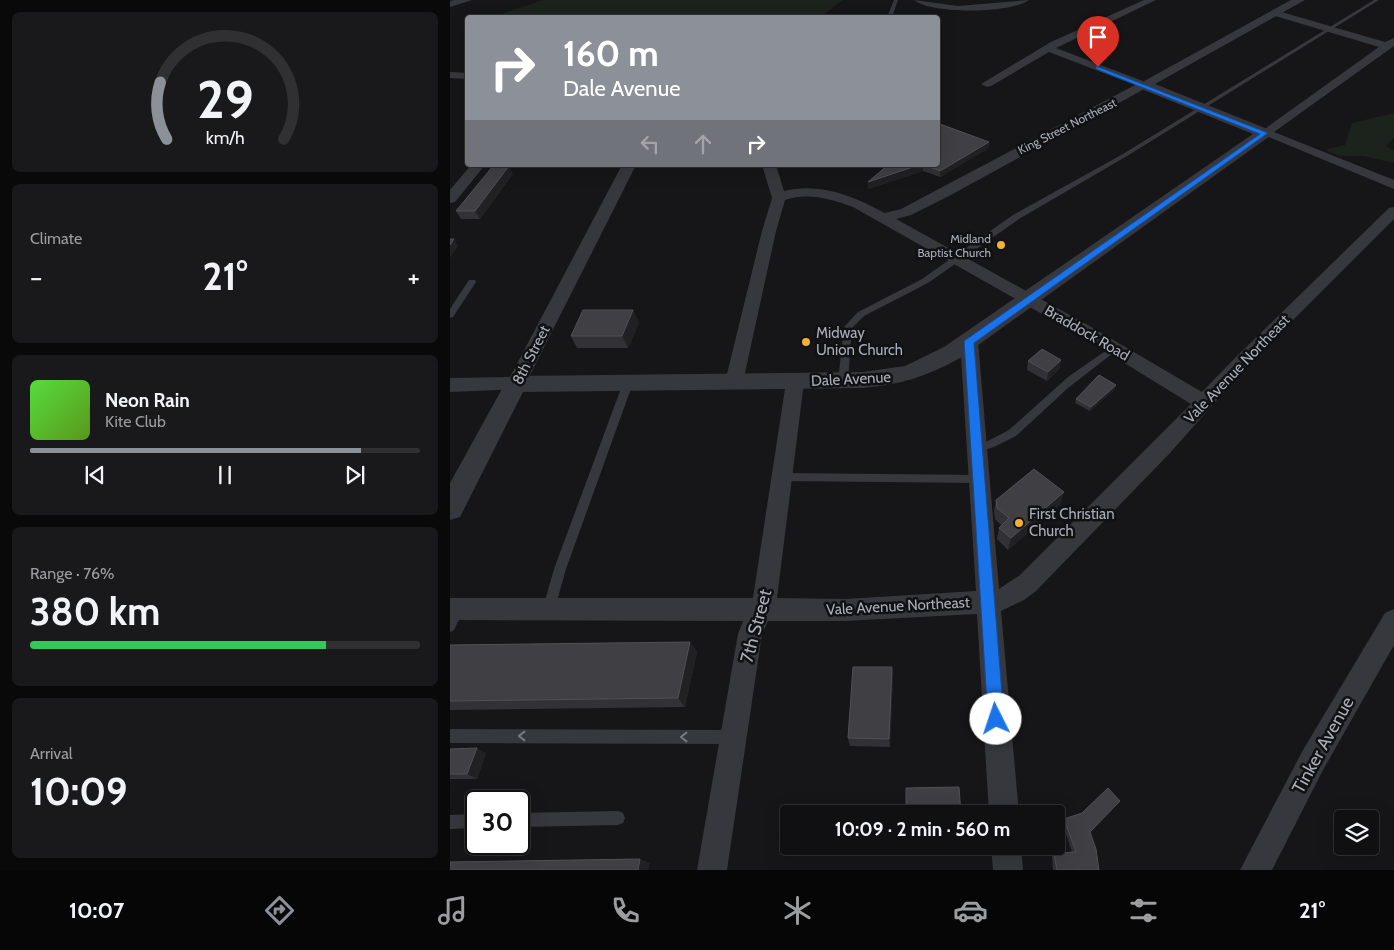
<!DOCTYPE html>
<meta charset="utf-8">
<style>
:root{--surface:#101012;--page:#19191b;--text:#f1f3f6;--muted:#9c9d9f;--line:#303032;--accent:#8c9099}
body{margin:0;font-family:Cabin,sans-serif;background:var(--page);color:var(--text);height:100vh;display:flex;flex-direction:column;font-size:19px;white-space:nowrap}
*{box-sizing:border-box;margin:0}
p{font-size:16px;color:var(--muted)}
.icon{flex:none;width:28px;height:28px;fill:none;stroke:currentColor;stroke-width:2;stroke-linecap:round;stroke-linejoin:round}
.map{position:relative;flex:1;overflow:hidden}
.sheet{display:flex;flex-direction:column;gap:12px;padding:12px;background:#09090a;width:450px}
.sheet>*{flex:none}
.banner{position:absolute;left:15px;top:15px;width:475px;height:152px;border-radius:5px;box-shadow:0 5px 20px #0002,0 0 0 1px var(--line);background:#8c9099;color:#fff;overflow:hidden}
.controls{position:absolute;left:884px;top:810px;display:grid;gap:10px}
.controls a{display:grid;place-items:center;width:45px;height:45px;border-radius:5px;background:var(--surface);box-shadow:0 5px 20px #0002,0 0 0 1px var(--line);font-size:25px}
.speed{position:absolute;left:15px;top:790px;display:flex;gap:10px;font-size:25px;font-weight:700;text-align:center}
.speed>*{display:grid;place-content:center;width:65px;height:65px;border-radius:50%;background:var(--surface);box-shadow:0 5px 20px #0002,0 0 0 1px var(--line);line-height:1}
.speed .limit{border:2px solid #111;border-radius:8px;background:#fff;color:#111}
.pin{position:absolute;display:grid;place-items:center;width:42px;height:42px;color:#fff;margin:-51px -21px;border-radius:50% 50% 50% 0;rotate:-45deg;box-shadow:0 0 5px #0007}
.pin .icon{rotate:45deg}
.me{position:absolute;width:55px;margin:-28px;rotate:356deg;stroke-linejoin:round;filter:drop-shadow(0 0 4px #0008)}
.turn{display:flex;align-items:center;gap:18px;height:105px;padding:0 15px;font-size:22px}
.turn .icon{width:65px;height:65px;stroke-width:2.5}
.turn b{display:block;font-size:35px;line-height:42px}
.lanes{display:flex;align-items:center;height:48px;padding:0 15px;background:#0003;justify-content:center;gap:25px;direction:ltr}
.lanes .off{opacity:.35}
.big{font-size:38px;font-weight:700;line-height:1.1}
.sheet .tile{flex:1;display:flex;flex-direction:column;justify-content:center;gap:8px;min-width:0;padding:0 18px;border-radius:8px;background:var(--page)}
.sheet .dial{align-items:center;gap:0}
.dial svg{height:130px;overflow:visible;fill:none;stroke:var(--line);stroke-width:7;stroke-linecap:round;text-anchor:middle}
.dial text{fill:var(--text);stroke:none}
.song{display:flex;align-items:center;gap:15px}
.cover{width:60px;height:60px;border-radius:8px;background:linear-gradient(135deg,hsl(110 70% 55%),hsl(90 70% 35%))}
.played{height:5px;border-radius:2px;background:linear-gradient(90deg,var(--accent) 85%,var(--line) 85%)}
.keys{display:flex;justify-content:space-around;direction:ltr}
.heat{display:flex;justify-content:space-between;align-items:center;font-size:28px;direction:ltr}
.charge{height:8px;border-radius:4px;background:linear-gradient(90deg,#34c759 76%,var(--line) 0)}
.trip{position:absolute;left:330px;top:805px;width:285px;height:50px;border-radius:5px;background:var(--surface);box-shadow:0 5px 20px #0002,0 0 0 1px var(--line);font-weight:700;line-height:50px;text-align:center}
.menu{display:flex;height:80px;justify-content:space-around;align-items:center;background:#060607;color:var(--muted)}
.menu .icon{width:35px;height:35px}
.menu .current{color:var(--accent)}
.menu b{font-size:22px;color:var(--text)}
main{display:flex;flex:1;min-height:0}
.map>svg:first-child{display:block}
</style>
<main>
<section class="sheet">
<div class="tile dial"><svg viewBox="0 0 100 80">
<path d="M14 69A42 42 0 1 1 86 69"/>
<path d="M14 69A42 42 0 0 1 10 34" stroke="#8c9099"/>
<text x="50" y="56" font-size="32" font-weight="700">29</text>
<text x="50" y="72" font-size="11">km/h</text>
</svg></div>
<div class="tile"><p>Climate</p>
<div class="heat"><a>−</a><b class="big">21°</b><a>+</a></div>
</div>
<div class="tile">
<div class="song"><i class="cover"></i><div><b>Neon Rain</b><p>Kite Club</p></div></div>
<div class="played"></div>
<div class="keys"><svg class="icon" aria-label="previous" viewBox="0 0 24 24"><path d="M18 5L8 12l10 7zM5 5v14"/></svg><svg class="icon" aria-label="pause" viewBox="0 0 24 24"><path d="M8 5v14M16 5v14"/></svg><svg class="icon" aria-label="next" viewBox="0 0 24 24"><path d="M6 5l10 7-10 7zM19 5v14"/></svg></div>
</div>
<div class="tile"><p>Range · 76%</p><b class="big">380 km</b><div class="charge"></div></div>
<div class="tile"><p>Arrival</p><b class="big">10:09</b></div>
</section>
<div class="map">
<svg width="944" height="870" viewBox="0 0 944 870">
<rect width="100%" height="100%" fill="#161618"/>
<g fill="#1c231d">
<polygon points="93,0 393,0 369,18 43,17"/>
<polygon points="944,113 944,138 936,146 944,151 944,163 913,156 890,156 877,151 877,149 895,145 902,123"/>
</g>
<g fill="none" stroke-linecap="round" stroke-linejoin="round">
<g fill="#37383d" fill-rule="evenodd">
<polygon points="444,0 448,0 443,14 449,18 442,18 438,15"/>
<polygon points="924,0 929,0 677,156 569,219 478,283 414,316 402,328 398,381 396,383 390,383 388,381 394,327 408,312 472,279 563,215 673,154"/>
<polygon points="19,280 25,280 26,282 3,317 0,318 0,309"/>
<polygon points="664,345 668,348 667,350 618,388 566,436 544,447 527,452 523,451 522,448 523,445 538,441 559,430 618,377"/>
<polygon points="178,380 183,383 116,569 105,608 103,612 99,614 95,612 93,608 104,569 173,383"/>
<polygon points="332,473 530,475 534,476 535,479 534,482 530,483 332,481 328,480 327,477 328,474"/>
<polygon points="8,603 12,605 14,609 4,630 0,632 0,613 4,605"/>
<polygon points="0,729 282,730 287,732 289,737 287,742 282,744 0,743"/>
<polygon points="168,811 173,813 175,818 173,823 168,825 69,827 69,813"/>
<polygon points="26,814 26,828 0,829 0,815"/>
</g>
<g fill="#37383d" fill-rule="evenodd">
<polygon points="5,0 22,0 0,7 0,1"/>
<path d="M 464,0 L 508,6 L 579,0 C 562,13 482,15 464,0 Z"/>
<path d="M 694,0 L 706,0 L 606,48 L 698,83 L 698,87 L 499,196 L 461,215 L 446,219 L 636,324 L 752,392 L 785,358 L 939,208 L 944,207 L 944,219 L 797,366 L 720,453 L 586,591 L 574,600 L 551,611 L 569,814 L 539,814 L 527,614 L 395,621 L 318,621 L 312,634 L 277,870 L 247,870 L 288,634 L 293,621 L 0,620 L 0,598 L 303,598 L 336,382 L 338,377 L 345,375 L 352,377 L 354,382 L 327,598 L 395,599 L 526,591 L 510,341 L 513,337 L 525,337 L 528,341 L 549,589 L 570,575 L 741,404 L 624,332 L 403,207 C 381,199 358,192 335,200 L 326,231 L 293,382 L 291,387 L 284,389 L 277,387 L 275,382 L 312,231 L 322,198 L 312,165 L 326,165 L 334,191 C 370,182 403,196 435,213 L 451,209 L 685,85 L 599,52 L 541,86 L 537,87 L 531,84 L 601,42 Z"/>
<polygon points="822,11 828,11 935,42 944,38 944,46 824,132 944,180 944,189 809,133 929,47 822,15"/>
<polygon points="0,72 18,73 18,79 0,78"/>
<polygon points="21,165 35,165 5,202 0,203 0,190"/>
<polygon points="172,165 186,165 73,389 0,392 0,378 60,377"/>
<polygon points="944,609 944,645 873,770 822,870 790,870 853,750 935,613"/>
<polygon points="541,846 571,846 573,870 543,870"/>
</g>
<path fill="#37383d" fill-rule="evenodd" d="M 841,0 L 855,0 L 705,84 L 820,130 L 823,133 L 820,136 L 510,358 C 479,376 449,385 413,388 L 73,392 L 10,517 L 0,520 L 0,483 L 58,378 L 66,376 L 413,372 L 455,366 L 494,347 L 803,134 L 689,88 L 687,85 Z"/>
</g>
<g fill="#323236">
<polygon points="539,148 490,177 473,171 418,189 418,182 438,165 488,165"/>
<polygon points="63,174 30,219 11,219 6,211"/>
<polygon points="183,310 189,323 178,348 127,348 121,336"/>
<polygon points="611,360 609,369 597,381 577,370 578,361"/>
<polygon points="666,385 664,390 640,411 625,403 626,399"/>
<polygon points="546,500 611,504 558,550 547,539 549,528 551,525 545,519 544,512"/>
<polygon points="240,642 247,652 235,707 0,710 0,645"/>
<polygon points="442,667 443,676 440,747 400,746 398,738"/>
<polygon points="0,749 36,753 27,779 0,779"/>
<polygon points="614,819 640,832 649,870 603,870 602,856 604,853 622,852 612,822"/>
</g>
<g fill="#212124">
<polygon points="539,142 539,148 490,177 490,171"/>
<polygon points="469,165 473,165 473,171 418,189 418,182"/>
<polygon points="59,166 63,174 30,219 25,211"/>
<polygon points="4,239 8,246 0,258 0,245"/>
<polygon points="183,310 189,323 178,348 172,336"/>
<polygon points="611,360 609,369 597,381 598,372"/>
<polygon points="666,385 664,390 640,411 641,407"/>
<polygon points="614,492 611,504 558,550 561,538"/>
<polygon points="240,642 247,652 235,707 228,698"/>
<polygon points="442,667 443,676 440,747 439,739"/>
<polygon points="27,748 36,753 27,779 17,774"/>
<polygon points="190,859 200,863 198,870 188,870"/>
</g>
<g fill="#3f3f44" stroke="#4f5156">
<polygon points="490,124 539,142 490,171 475,165 488,165 488,126"/>
<polygon points="438,165 469,165 418,182"/>
<polygon points="43,166 59,166 25,211 6,211"/>
<polygon points="0,239 4,239 0,245"/>
<polygon points="133,310 183,310 172,336 121,336"/>
<polygon points="592,349 611,360 598,372 578,361"/>
<polygon points="649,375 666,385 641,407 626,399"/>
<polygon points="584,469 614,492 561,538 549,528 559,518 547,508 546,500"/>
<polygon points="240,642 228,698 0,701 0,645"/>
<polygon points="403,667 442,667 439,739 398,738"/>
<polygon points="27,748 17,774 0,774 0,749"/>
<polygon points="509,787 511,814 456,814 456,788"/>
<polygon points="658,788 670,801 640,832 646,849 649,870 607,870 604,853 626,852 614,819 632,813"/>
<polygon points="190,859 188,870 0,870 0,862"/>
</g>
<defs><path id="oneway-chevron" d="M-2-3.5L2.5 0L-2 3.5" fill="none" stroke-width="1.6" stroke-linecap="round" stroke-linejoin="round" transform="scale(1.25)"/></defs>
<g stroke="#757881">
<use href="#oneway-chevron" transform="translate(72 736) rotate(-180)"/>
<use href="#oneway-chevron" transform="translate(234 737) rotate(-180)"/>
</g>
<polygon fill="#1a73e8" stroke="#114b97" points="646,66 818,133 524,343 554,719 552,724 546,726 541,724 538,719 514,341 810,134 646,69"/>
<g fill="#f2b134" stroke="#111113" stroke-width="2">
<circle cx="551" cy="245" r="5"/>
<circle cx="356" cy="342" r="5"/>
<circle cx="569" cy="523" r="5"/>
</g>
<g text-anchor="middle" dominant-baseline="central" stroke-width="5" stroke-linejoin="round" paint-order="stroke">
<g font-size="12" fill="#a8adb8" stroke="#111113">
<text transform="translate(617 126) rotate(-27)">King Street Northeast</text>
</g>
<g font-size="12" fill="#a8adb8" stroke="#111113" text-anchor="end">
<text x="541" y="238">Midland<tspan x="541" dy="14">Baptist Church</tspan></text>
</g>
<g font-size="15" fill="#a8adb8" stroke="#111113" text-anchor="start">
<text x="366" y="333">Midway<tspan x="366" dy="17">Union Church</tspan></text>
<text x="579" y="514">First Christian<tspan x="579" dy="17">Church</tspan></text>
</g>
<g font-size="15" fill="#a8adb8" stroke="#111113">
<text transform="translate(637 333) rotate(30)">Braddock Road</text>
<text transform="translate(81 355) rotate(-63)">8th Street</text>
<text transform="translate(787 369) rotate(-46)">Vale Avenue Northeast</text>
<text transform="translate(401 379) rotate(-3)">Dale Avenue</text>
<text transform="translate(448 606) rotate(-3)">Vale Avenue Northeast</text>
</g>
<g font-size="18" fill="#a8adb8" stroke="#111113">
<text transform="translate(306 626) rotate(-75)">7th Street</text>
<text transform="translate(873 745) rotate(-61)">Tinker Avenue</text>
</g>
</g>
</svg>
<div class="controls">
<a><svg class="icon" aria-label="layers" viewBox="0 0 24 24"><path d="M12 4l9 5-9 5-9-5zM3 14l9 5 9-5"/></svg></a>
</div>
<div class="speed"><div class="limit">30</div></div>
<div class="pin" style="left:648px;top:67px;background:#d93025"><svg class="icon" aria-label="arrive" viewBox="0 0 24 24"><path d="M6 21V4h12l-3 4 3 4H6"/></svg></div>
<svg class="me" style="left:546px;top:719px" viewBox="-20 -20 40 40"><circle r="19" fill="#fff"/><path d="M0-13L10 11 0 6-10 11z" fill="#1a73e8"/></svg>
<div class="trip">10:09 · 2 min · 560 m</div>
<div class="banner">
<div class="turn"><svg class="icon" aria-label="right" viewBox="0 0 24 24"><path d="M7 20v-9h11M14 6l5 5-5 5"/></svg><div><b>160 m</b>Dale Avenue</div></div>
<div class="lanes"><svg class="icon off" aria-label="left" viewBox="0 0 24 24"><path d="M17 20v-9H6M10 6l-5 5 5 5"/></svg><svg class="icon off" aria-label="ahead" viewBox="0 0 24 24"><path d="M12 20V5M6 11l6-6 6 6"/></svg><svg class="icon" aria-label="right" viewBox="0 0 24 24"><path d="M7 20v-9h11M14 6l5 5-5 5"/></svg></div>
</div>
</div>
</main>
<nav class="menu">
<b>10:07</b>
<svg class="icon current" aria-label="directions" viewBox="0 0 24 24"><path d="M12 3l9 9-9 9-9-9zM9 14v-3h6M13 9l2 2-2 2"/></svg>
<svg class="icon" aria-label="music" viewBox="0 0 24 24"><path d="M9 18V5l10-2v13"/><circle cx="6" cy="18" r="3"/><circle cx="16" cy="16" r="3"/></svg>
<svg class="icon" aria-label="phone" viewBox="0 0 24 24"><path d="M5 4h4l2 5-3 2q2 4 5 5l2-3 5 2v4C11 20 4 13 5 4z"/></svg>
<svg class="icon" aria-label="climate" viewBox="0 0 24 24"><path d="M12 3v18M4 7l16 10M4 17L20 7"/></svg>
<svg class="icon" aria-label="car" viewBox="0 0 24 24"><path d="M5 17H2v-5l4-1 3-4h7l3 4 3 1v5h-3M9 17h6M6 11h13"/><circle cx="7" cy="17" r="2"/><circle cx="17" cy="17" r="2"/></svg>
<svg class="icon" aria-label="filters" viewBox="0 0 24 24"><path d="M4 7h16M4 17h16"/><circle cx="9" cy="7" r="2"/><circle cx="15" cy="17" r="2"/></svg>
<b>21°</b>
</nav>
